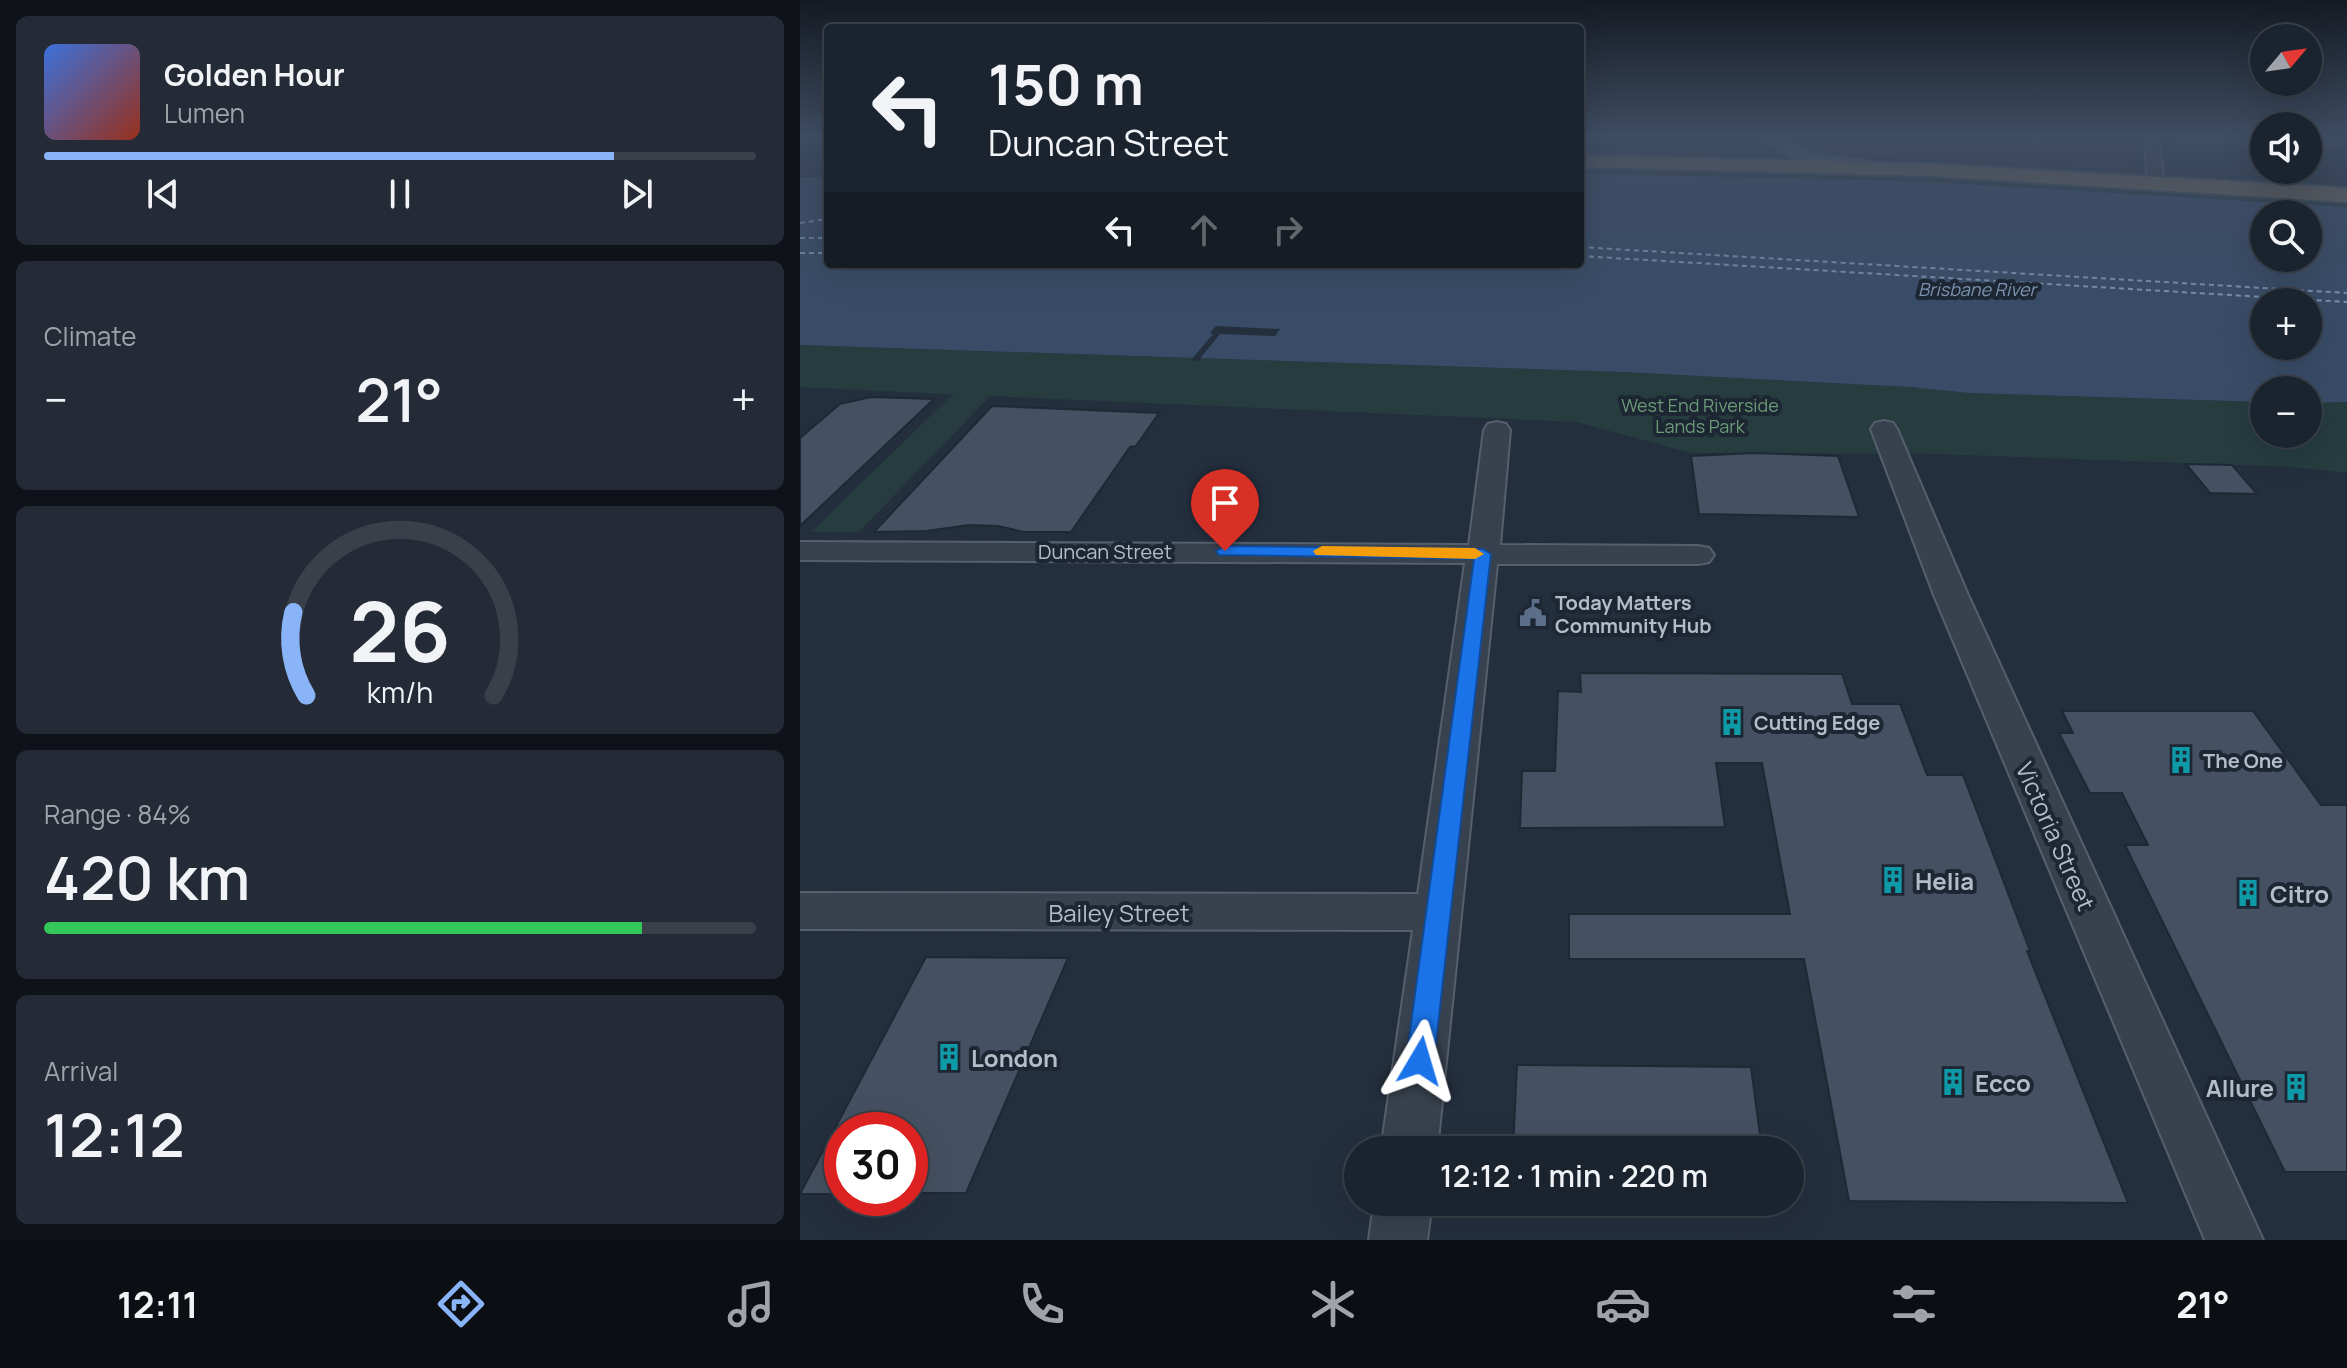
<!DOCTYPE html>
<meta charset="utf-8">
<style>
:root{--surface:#1b232e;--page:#242b36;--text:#f1f3f6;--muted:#a0a4aa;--line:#39404a;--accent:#8ab4f8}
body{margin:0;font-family:Manrope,sans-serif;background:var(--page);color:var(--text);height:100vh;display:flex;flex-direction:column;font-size:30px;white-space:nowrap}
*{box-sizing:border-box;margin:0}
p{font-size:26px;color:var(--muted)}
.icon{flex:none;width:44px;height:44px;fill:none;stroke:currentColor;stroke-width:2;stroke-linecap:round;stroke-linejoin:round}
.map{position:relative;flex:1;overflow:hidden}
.drawer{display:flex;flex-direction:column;gap:16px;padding:16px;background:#0f1319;width:800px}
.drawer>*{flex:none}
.hud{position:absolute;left:24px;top:24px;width:760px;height:244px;border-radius:8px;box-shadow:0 8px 32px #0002,0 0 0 2px var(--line);background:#1b232e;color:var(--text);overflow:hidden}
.needle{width:52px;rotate:61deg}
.tools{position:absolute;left:1450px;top:24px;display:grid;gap:16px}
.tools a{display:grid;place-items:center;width:72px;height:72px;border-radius:50%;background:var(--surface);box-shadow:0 8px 32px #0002,0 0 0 2px var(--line);font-size:40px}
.speed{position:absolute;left:24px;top:1112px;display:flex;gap:16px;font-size:40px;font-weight:700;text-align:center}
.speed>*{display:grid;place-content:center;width:104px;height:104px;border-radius:50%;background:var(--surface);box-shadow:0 8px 32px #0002,0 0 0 2px var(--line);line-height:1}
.speed .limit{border:12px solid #d22;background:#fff;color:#111}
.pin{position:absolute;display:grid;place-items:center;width:68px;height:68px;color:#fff;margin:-82px -34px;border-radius:50% 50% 50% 0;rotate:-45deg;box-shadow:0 0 8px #0007}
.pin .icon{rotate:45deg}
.me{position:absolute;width:88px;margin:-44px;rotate:7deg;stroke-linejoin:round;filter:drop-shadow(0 0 6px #0008)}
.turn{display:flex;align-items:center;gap:28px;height:168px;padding:0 32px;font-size:36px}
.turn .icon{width:104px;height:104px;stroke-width:2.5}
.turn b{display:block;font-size:56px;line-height:68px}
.lanes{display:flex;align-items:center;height:76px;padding:0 32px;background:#0003;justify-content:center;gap:40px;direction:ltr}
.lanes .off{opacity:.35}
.big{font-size:60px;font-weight:600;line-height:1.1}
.drawer .widget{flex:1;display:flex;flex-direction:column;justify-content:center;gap:12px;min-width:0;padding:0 28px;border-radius:12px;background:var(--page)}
.drawer .dial{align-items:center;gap:0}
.dial svg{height:208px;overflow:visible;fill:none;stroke:var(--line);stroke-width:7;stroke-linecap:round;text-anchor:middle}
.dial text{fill:var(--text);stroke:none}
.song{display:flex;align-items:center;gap:24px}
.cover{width:96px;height:96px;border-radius:12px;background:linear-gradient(135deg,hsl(220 70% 55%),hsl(10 70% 35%))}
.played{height:8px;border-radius:4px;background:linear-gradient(90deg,var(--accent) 80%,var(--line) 80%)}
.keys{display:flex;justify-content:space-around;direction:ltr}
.heat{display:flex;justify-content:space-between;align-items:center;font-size:44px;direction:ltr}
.charge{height:12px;border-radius:6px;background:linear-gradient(90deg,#34c759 84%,var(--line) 0)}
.trip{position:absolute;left:544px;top:1136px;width:460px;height:80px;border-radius:40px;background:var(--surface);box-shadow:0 8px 32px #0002,0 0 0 2px var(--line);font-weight:600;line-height:80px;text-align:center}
.tab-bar{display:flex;height:128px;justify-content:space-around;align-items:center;background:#0b0e12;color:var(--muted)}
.tab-bar .icon{width:56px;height:56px}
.tab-bar .selected{color:var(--accent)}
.tab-bar b{font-size:36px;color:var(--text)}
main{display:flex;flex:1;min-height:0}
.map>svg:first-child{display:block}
</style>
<main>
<section class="drawer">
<div class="widget">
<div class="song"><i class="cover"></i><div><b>Golden Hour</b><p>Lumen</p></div></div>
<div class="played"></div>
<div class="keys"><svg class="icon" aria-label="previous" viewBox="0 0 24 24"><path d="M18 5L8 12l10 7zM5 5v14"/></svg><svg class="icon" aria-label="pause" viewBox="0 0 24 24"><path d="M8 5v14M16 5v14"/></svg><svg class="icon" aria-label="next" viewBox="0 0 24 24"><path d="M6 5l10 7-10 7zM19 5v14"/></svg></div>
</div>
<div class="widget"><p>Climate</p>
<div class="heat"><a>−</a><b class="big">21°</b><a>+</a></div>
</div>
<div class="widget dial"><svg viewBox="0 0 100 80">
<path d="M14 69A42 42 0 1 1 86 69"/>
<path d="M14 69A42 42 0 0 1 9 37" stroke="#8ab4f8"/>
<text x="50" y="56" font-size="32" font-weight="700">26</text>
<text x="50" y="72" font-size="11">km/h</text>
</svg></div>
<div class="widget"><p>Range · 84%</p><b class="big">420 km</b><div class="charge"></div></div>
<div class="widget"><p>Arrival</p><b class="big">12:12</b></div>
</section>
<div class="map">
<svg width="1547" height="1240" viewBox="0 0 1547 1240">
<rect width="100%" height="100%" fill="#242f3e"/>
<polygon fill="#32303f" points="1035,135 1332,135 1334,167 1325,170 1074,157 1026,151 1026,146 1036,142"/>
<g fill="#263c3f">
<polygon points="829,135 956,135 976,150 950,155 812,154"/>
<path d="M 780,166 C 1036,169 1291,182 1547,198 L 1547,207 L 1131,182 L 780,173 Z"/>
<polygon points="0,345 823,372 1109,387 1169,393 1464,402 1464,434 1508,434 1508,403 1547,402 1547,473 1493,467 1135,454 891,453 776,422 190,396 59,532 11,532 152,395 164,395 0,387"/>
</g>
<path fill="#394c67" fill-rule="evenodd" d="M 780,173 L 1131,182 L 1547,207 L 1547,402 L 1508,403 L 1508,390 L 1464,390 L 1464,402 L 1169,393 L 1109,387 L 823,372 L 0,345 L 0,177 L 28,177 L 28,264 L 780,264 ZM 1464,214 L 1508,214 L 1508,258 L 1464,258 ZM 1464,302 L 1508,302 L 1508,346 L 1464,346 Z"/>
<polygon fill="#242f3e" points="416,326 480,329 475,336 420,334 398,361 390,361 413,334 410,333"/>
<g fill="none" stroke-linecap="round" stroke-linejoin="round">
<g stroke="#7c92b1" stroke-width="2" stroke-dasharray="5 4" stroke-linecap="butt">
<polyline points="0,223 28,219"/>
<polyline points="0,238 28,238"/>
<polyline points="780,247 1547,293"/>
<polyline points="0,253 28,253"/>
<polyline points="780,256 1547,302"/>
</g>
</g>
<g fill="#455162" stroke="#1f2835" stroke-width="2">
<polygon points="71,397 134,399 0,526 0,438 40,404"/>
<polygon points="192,406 359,413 336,446 330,447 271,532 224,532 198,526 169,525 126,531 74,532"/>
<polygon points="955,453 1038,456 1059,517 899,514 891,456"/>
<polygon points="1386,464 1432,465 1457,494 1410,493"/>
<polygon points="780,673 1042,674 1052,704 1100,704 1127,775 1163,775 1230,951 1227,951 1328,1203 1049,1201 1004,959 769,959 769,914 990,914 962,763 916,763 925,827 720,828 722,771 755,771 758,691 781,692"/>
<polygon points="1262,711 1453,711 1521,805 1547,805 1547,1172 1485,1172 1325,845 1348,845 1322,793 1290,793 1259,733 1273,733"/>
<polygon points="126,957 268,958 166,1193 110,1193 110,1130 42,1130 42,1194 0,1194"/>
<polygon points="717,1065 951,1067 962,1150 713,1150"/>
</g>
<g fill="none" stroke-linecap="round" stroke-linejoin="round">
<g stroke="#565f6c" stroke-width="4">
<g id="minor">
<polygon points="1344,135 1358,135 1364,183 1362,187 1350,187 1348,183"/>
<polygon points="1372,135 1464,136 1464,144 1379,139"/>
<polygon points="1508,135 1547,137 1547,145 1508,143"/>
<polygon points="1084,421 1093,423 1097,429 1168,595 1463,1240 1405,1240 1134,595 1071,429 1075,423"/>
<polygon points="697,422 706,424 710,430 700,545 898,546 909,548 914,555 909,562 898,564 697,564 637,1150 581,1150 613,930 0,929 0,893 618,894 665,563 0,560 0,542 669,545 684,430 688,424"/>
<polygon points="574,1202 632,1202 627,1240 569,1240"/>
</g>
</g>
<g stroke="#414a57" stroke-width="4">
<polygon id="major" points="956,135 979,135 1013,154 1071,161 1081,167 1071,173 1001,164"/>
</g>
<g stroke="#434c59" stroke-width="4">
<polygon id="highway" points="780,155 1133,164 1547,188 1547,202 1133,176 780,167"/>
</g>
<use href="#minor" fill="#38414e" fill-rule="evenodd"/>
<use href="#major" fill="#56606e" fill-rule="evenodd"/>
<use href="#highway" fill="#746855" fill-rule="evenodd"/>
</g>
<linearGradient id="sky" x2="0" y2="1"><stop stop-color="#141a22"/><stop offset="0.44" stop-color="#3f4d63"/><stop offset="1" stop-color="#3f4d63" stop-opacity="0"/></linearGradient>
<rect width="1547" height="309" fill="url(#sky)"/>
<polygon fill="#1a73e8" stroke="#114b97" stroke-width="2" points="425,546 683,549 691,554 634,1061 630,1070 620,1074 610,1070 606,1061 674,559 419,555 416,551"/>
<polygon fill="#f59e0b" points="522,546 675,548 684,554 675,559 516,555 513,551"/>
<defs>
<g id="civic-bare" transform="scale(2.16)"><path d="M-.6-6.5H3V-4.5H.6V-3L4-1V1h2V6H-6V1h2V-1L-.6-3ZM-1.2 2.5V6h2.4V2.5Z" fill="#5c6f8a" stroke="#1d2633" stroke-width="2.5" paint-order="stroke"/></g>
<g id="building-bare" transform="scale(2.16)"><path d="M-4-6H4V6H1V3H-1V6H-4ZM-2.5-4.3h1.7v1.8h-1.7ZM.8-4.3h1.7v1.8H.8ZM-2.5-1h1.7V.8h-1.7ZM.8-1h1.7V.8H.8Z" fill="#0f9aa8" stroke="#1d2633" stroke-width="2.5" paint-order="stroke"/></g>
</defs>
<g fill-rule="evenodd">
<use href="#civic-bare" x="733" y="613"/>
<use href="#building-bare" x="932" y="722"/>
<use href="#building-bare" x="1381" y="760"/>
<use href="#building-bare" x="1093" y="880"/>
<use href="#building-bare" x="1448" y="893"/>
<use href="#building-bare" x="149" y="1057"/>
<use href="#building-bare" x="1153" y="1082"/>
<use href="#building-bare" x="1496" y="1087"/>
</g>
<g text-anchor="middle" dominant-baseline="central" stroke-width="8" stroke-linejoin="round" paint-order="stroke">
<g font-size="18" font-style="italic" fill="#7c92b1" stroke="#1d2633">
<text x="1177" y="289">Brisbane River</text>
</g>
<g font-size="18" fill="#6b9a76" stroke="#1d2633">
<text x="900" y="405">West End Riverside<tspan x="900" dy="21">Lands Park</tspan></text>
</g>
<g font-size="20" fill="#b4bcc9" stroke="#1d2633">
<text x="305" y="551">Duncan Street</text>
</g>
<g font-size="20" font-weight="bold" fill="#b4bcc9" stroke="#1d2633" text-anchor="start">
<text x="755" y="602">Today Matters<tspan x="755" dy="23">Community Hub</tspan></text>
<text x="954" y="722">Cutting Edge</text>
<text x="1403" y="760">The One</text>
</g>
<g font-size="24" fill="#b4bcc9" stroke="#1d2633">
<text transform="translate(1256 836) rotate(66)">Victoria Street</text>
<text x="319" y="912">Bailey Street</text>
</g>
<g font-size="24" font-weight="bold" fill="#b4bcc9" stroke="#1d2633" text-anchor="start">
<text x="1115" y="880">Helia</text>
<text x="1470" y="893">Citro</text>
<text x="171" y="1057">London</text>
<text x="1175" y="1082">Ecco</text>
<text x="1474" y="1087" text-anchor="end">Allure</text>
</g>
</g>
</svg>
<div class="tools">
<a><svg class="needle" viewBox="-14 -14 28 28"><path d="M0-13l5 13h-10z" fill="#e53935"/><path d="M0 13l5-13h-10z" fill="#a0a4aa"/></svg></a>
<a><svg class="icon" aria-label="sound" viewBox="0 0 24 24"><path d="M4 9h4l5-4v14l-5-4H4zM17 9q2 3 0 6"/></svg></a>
<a><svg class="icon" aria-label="search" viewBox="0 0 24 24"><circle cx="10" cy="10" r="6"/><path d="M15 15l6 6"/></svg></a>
<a>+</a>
<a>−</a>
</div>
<div class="speed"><div class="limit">30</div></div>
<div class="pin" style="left:425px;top:551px;background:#d93025"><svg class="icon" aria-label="arrive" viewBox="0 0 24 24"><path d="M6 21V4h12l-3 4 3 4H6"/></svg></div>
<svg class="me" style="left:620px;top:1061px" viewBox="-20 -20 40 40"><path d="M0-17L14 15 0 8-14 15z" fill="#1a73e8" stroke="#fff" stroke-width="4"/></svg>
<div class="trip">12:12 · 1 min · 220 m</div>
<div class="hud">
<div class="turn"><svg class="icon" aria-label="left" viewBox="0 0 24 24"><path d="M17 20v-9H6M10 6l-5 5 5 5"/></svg><div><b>150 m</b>Duncan Street</div></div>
<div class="lanes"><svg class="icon" aria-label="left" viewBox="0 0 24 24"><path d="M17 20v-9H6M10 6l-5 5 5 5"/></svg><svg class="icon off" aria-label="ahead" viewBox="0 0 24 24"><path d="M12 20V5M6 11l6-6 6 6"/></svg><svg class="icon off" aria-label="right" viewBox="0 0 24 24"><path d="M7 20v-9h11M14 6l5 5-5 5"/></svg></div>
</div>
</div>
</main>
<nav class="tab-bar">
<b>12:11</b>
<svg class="icon selected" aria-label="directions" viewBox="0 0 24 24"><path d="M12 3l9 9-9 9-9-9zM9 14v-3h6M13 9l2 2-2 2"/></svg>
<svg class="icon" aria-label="music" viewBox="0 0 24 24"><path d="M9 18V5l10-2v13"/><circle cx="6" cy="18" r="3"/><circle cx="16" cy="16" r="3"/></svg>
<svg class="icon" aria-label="phone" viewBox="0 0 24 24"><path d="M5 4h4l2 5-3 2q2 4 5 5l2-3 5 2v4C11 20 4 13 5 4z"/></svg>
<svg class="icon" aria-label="climate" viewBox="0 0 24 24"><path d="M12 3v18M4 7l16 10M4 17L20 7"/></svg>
<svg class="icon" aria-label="car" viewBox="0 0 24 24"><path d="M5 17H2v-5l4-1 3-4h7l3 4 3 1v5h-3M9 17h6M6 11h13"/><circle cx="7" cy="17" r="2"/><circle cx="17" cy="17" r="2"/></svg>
<svg class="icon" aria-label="filters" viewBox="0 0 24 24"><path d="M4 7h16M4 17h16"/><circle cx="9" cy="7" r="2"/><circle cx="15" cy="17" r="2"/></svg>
<b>21°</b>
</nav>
